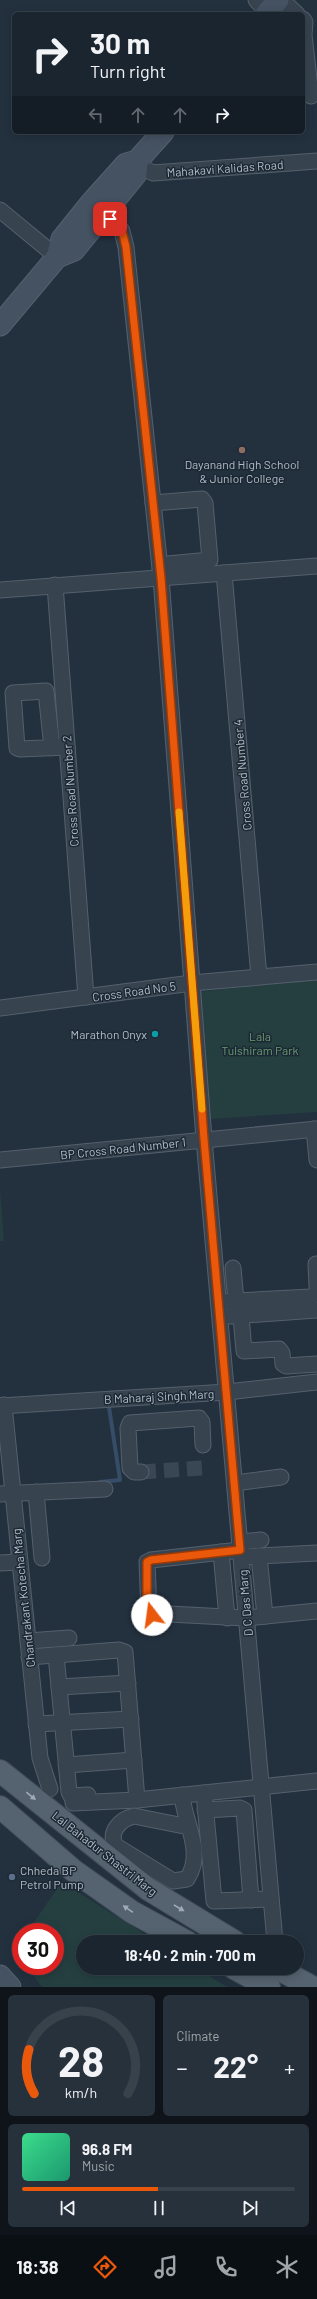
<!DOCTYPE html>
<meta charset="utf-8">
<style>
:root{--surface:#1a252f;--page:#27313b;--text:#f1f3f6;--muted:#9fa5aa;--line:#38424b;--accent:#ea580c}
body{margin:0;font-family:Barlow,sans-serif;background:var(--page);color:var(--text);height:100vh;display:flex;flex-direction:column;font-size:15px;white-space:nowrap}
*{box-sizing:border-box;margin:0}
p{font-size:13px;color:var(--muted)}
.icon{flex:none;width:22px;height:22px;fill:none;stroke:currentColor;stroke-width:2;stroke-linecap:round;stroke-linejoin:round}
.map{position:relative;height:1987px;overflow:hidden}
.panel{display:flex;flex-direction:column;gap:8px;padding:8px;background:#0e141a;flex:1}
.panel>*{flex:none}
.banner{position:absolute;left:12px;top:12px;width:293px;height:122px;border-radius:6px;box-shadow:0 2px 10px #0003,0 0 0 1px var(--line);background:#1a252f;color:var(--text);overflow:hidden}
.speed{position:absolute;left:12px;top:1923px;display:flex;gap:8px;font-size:20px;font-weight:700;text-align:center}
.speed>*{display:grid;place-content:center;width:52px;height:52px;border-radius:50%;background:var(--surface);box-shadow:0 2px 10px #0003,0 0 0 1px var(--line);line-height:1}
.speed .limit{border:6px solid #d22;background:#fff;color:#111}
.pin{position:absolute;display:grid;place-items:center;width:34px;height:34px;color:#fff;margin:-17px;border-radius:8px;box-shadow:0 2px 6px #0006}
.me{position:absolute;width:44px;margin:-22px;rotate:345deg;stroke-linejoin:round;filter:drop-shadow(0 0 3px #0008)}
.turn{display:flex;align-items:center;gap:14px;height:84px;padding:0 12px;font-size:18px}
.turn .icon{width:52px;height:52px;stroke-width:2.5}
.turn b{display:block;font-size:28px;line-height:34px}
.lanes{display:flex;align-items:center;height:38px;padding:0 12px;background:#0003;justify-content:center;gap:20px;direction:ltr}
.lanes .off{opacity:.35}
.big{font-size:30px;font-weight:700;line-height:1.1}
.panel .widget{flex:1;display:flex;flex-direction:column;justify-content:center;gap:6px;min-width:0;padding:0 14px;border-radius:6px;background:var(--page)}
.panel .dial{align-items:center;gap:0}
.dial svg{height:104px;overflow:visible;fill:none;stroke:var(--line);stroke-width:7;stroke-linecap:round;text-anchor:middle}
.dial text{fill:var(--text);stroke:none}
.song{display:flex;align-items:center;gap:12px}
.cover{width:48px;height:48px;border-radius:6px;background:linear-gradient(135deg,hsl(150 70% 55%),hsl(160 70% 35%))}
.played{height:4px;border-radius:2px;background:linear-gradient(90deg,var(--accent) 50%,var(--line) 50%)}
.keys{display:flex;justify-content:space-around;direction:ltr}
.heat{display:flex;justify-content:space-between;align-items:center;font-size:22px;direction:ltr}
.panel .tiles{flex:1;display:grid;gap:8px;grid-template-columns:1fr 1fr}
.widget:last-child{grid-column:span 2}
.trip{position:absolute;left:76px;top:1935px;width:228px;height:40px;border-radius:20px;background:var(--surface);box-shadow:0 2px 10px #0003,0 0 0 1px var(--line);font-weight:700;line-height:40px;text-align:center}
.tabs{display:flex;height:64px;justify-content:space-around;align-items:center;background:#0a0f13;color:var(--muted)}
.tabs .icon{width:28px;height:28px}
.tabs .selected{color:var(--accent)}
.tabs b{font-size:18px;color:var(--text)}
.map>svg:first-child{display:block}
</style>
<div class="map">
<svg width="317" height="1987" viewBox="0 0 317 1987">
<rect width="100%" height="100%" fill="#23313f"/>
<g fill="#253f40">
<polygon points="317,979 317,1112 209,1119 198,992"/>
<polygon points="0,1190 4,1241 0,1241"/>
<polygon points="62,1882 157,1942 83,1942 83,1968 197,1968 227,1987 42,1987 26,1966 55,1966 55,1932 27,1932"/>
<polygon points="21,1941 21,1960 14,1951"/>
</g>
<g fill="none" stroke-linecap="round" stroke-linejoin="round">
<polyline stroke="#364d67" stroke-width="4" points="100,1482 120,1480 109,1407"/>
<polyline stroke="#394654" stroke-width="15" stroke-dasharray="15 8" stroke-linecap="butt" points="141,1472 202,1468"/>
<g stroke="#55606d" stroke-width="17">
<g id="street">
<polyline points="256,0 267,12"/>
<polyline points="282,0 297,14"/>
<polyline points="303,19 305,22 304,35 311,96"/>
<polyline points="137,161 143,168 153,173 317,161"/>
<polyline points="97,207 122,231 126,247 161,578 204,1139 275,1942"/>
<polyline points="0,210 57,257"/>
<polyline points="153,503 202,499 205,503 210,560 168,564"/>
<polyline points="224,573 259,977"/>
<polyline points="55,585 86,997"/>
<polyline points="0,590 317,566"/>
<polyline points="52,748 46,691 13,693 17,748 20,749 67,747"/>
<polyline points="0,1008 192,983 317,972"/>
<polyline points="314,1129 317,1160"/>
<polyline points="0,1160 317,1129"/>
<polyline points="316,1264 317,1286"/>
<polyline points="233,1268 236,1301"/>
<polyline points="219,1302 311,1297 317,1293"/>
<polyline points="231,1316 317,1310"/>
<polyline points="241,1316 244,1351 279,1349 282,1353 283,1364 286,1366 317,1364"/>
<polyline points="4,1405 40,1758 50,1789"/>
<polyline points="0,1406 227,1392 317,1382"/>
<polyline points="141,1472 134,1472 130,1468 128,1428 130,1423 199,1418 202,1422 203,1445"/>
<polyline points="235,1483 281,1477"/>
<polyline points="36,1492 42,1558"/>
<polyline points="0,1494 105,1489"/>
<polyline points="240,1542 261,1540"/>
<polyline points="240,1550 151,1560 147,1562 149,1613 246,1618 317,1611"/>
<polyline points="221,1552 227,1618"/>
<polyline points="259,1556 265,1616"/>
<polyline points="241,1557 317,1553"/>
<polyline points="0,1563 19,1562"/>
<polyline points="28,1641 69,1638"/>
<polyline points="56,1655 69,1792 71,1796 88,1795"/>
<polyline points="29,1657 119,1650 125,1652 137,1800"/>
<polyline points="59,1687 128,1683"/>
<polyline points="36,1724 131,1719"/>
<polyline points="66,1765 134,1760"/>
<polyline points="204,1793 214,1901 271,1899"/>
<path d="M 182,1795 C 184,1823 205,1852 187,1879 L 173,1881 L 116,1846 C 107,1832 121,1819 134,1816 L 189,1827"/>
<polyline points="73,1803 137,1800 317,1781"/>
<polyline points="205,1810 240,1808 244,1810 251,1900"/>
</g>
</g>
<g stroke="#55606d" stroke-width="23">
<g id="secondary">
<polyline points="266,14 278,0"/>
<polygon points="137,161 136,174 74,250 57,257 62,239 91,203 126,164"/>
<polyline points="137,161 163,132"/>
<polyline points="0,325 57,257"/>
<polyline points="0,1976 10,1987"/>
</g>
</g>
<g stroke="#404c58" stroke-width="24">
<g id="primary">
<polyline points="0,1771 148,1889 235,1942"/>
<polyline points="0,1807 74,1871 132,1912 187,1942"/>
<polyline points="234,1968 269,1987"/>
<polyline points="277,1968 312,1987"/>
</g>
</g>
<use href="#street" stroke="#37434f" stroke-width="15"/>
<use href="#secondary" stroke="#455262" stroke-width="21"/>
<use href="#primary" stroke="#55626f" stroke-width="22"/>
</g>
<defs><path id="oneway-solid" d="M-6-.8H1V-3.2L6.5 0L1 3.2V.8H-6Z"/></defs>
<g fill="#a0abb8">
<use href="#oneway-solid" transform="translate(31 1796) rotate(39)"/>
<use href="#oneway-solid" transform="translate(179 1908) rotate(31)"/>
<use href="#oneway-solid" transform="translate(128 1909) rotate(-146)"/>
</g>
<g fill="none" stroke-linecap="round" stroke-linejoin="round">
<g stroke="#983908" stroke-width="10">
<polyline id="route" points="110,219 122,231 126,247 161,578 204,1139 240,1550 151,1560 147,1562 147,1609 152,1615"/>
</g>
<use href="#route" stroke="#ea580c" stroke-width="7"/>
<polyline stroke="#f59e0b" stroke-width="7" points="179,812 202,1109"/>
</g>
<circle fill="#8d6e63" stroke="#1c2834" stroke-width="1.5" cx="242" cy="450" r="4"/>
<circle fill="#0f9aa8" stroke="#1c2834" stroke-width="1.5" cx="155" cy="1034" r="4"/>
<circle fill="#5c6f8a" stroke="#1c2834" stroke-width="1.5" cx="12" cy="1877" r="4"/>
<g text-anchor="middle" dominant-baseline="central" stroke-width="3" stroke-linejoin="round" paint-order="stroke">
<g font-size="12" fill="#b3bdca" stroke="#1c2834">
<text transform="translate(225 168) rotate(-4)">Mahakavi Kalidas Road</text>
<text transform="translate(242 775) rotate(-95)">Cross Road Number 4</text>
<text transform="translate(70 791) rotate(-94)">Cross Road Number 2</text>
<text transform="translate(134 991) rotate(-8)">Cross Road No 5</text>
<text transform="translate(123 1148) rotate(-6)">BP Cross Road Number 1</text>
<text transform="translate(159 1396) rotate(-3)">B Maharaj Singh Marg</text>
<text transform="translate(23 1598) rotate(-96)">Chandrakant Kotecha Marg</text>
<text transform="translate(245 1603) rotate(-95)">D C Das Marg</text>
<text transform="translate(105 1853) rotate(38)">Lal Bahadur Shastri Marg</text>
</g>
<g font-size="12" fill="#b3bdca" stroke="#1c2834">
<text x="242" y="464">Dayanand High School<tspan x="242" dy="14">&amp; Junior College</tspan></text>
<text x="147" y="1034" text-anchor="end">Marathon Onyx</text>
<text x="20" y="1870" text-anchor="start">Chheda BP<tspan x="20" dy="14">Petrol Pump</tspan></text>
</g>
<g font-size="12" fill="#699c72" stroke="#1c2834">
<text x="260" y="1036">Lala<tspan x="260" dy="14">Tulshiram Park</tspan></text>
</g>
</g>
</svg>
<div class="speed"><div class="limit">30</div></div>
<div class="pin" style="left:110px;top:219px;background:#d93025"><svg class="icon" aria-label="arrive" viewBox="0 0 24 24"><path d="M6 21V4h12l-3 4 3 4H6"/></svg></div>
<svg class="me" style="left:152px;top:1615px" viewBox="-20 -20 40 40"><circle r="19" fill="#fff"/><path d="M0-13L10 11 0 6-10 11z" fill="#ea580c"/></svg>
<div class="trip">18:40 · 2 min · 700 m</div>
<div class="banner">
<div class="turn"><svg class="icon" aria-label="right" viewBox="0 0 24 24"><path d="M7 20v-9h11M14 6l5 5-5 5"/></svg><div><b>30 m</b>Turn right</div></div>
<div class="lanes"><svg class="icon off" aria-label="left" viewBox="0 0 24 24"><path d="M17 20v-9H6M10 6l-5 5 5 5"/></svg><svg class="icon off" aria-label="ahead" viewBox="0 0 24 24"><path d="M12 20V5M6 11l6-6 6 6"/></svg><svg class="icon off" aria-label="ahead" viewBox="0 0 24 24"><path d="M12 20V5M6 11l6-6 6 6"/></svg><svg class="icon" aria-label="right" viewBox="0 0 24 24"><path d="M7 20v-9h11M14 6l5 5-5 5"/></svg></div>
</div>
</div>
<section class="panel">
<div class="tiles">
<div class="widget dial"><svg viewBox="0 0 100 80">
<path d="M14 69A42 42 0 1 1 86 69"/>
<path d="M14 69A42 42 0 0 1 10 35" stroke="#ea580c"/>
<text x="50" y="56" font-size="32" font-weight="700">28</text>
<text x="50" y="72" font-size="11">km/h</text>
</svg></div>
<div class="widget"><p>Climate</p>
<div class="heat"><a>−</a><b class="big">22°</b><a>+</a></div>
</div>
<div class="widget">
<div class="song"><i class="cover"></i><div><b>96.8 FM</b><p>Music</p></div></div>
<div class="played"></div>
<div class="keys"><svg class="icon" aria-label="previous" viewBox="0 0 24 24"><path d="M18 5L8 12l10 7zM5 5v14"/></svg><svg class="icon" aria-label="pause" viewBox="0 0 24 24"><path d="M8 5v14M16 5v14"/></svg><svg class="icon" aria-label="next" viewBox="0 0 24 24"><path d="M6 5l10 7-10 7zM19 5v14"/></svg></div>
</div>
</div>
</section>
<nav class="tabs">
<b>18:38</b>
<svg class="icon selected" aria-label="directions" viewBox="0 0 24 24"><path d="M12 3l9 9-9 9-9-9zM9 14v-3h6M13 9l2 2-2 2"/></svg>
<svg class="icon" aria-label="music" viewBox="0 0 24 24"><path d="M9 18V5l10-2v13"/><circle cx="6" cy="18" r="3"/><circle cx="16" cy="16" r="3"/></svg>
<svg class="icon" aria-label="phone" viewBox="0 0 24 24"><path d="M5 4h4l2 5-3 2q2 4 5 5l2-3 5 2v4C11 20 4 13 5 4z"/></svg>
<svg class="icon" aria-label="climate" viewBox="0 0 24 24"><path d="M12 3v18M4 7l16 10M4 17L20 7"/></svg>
</nav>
